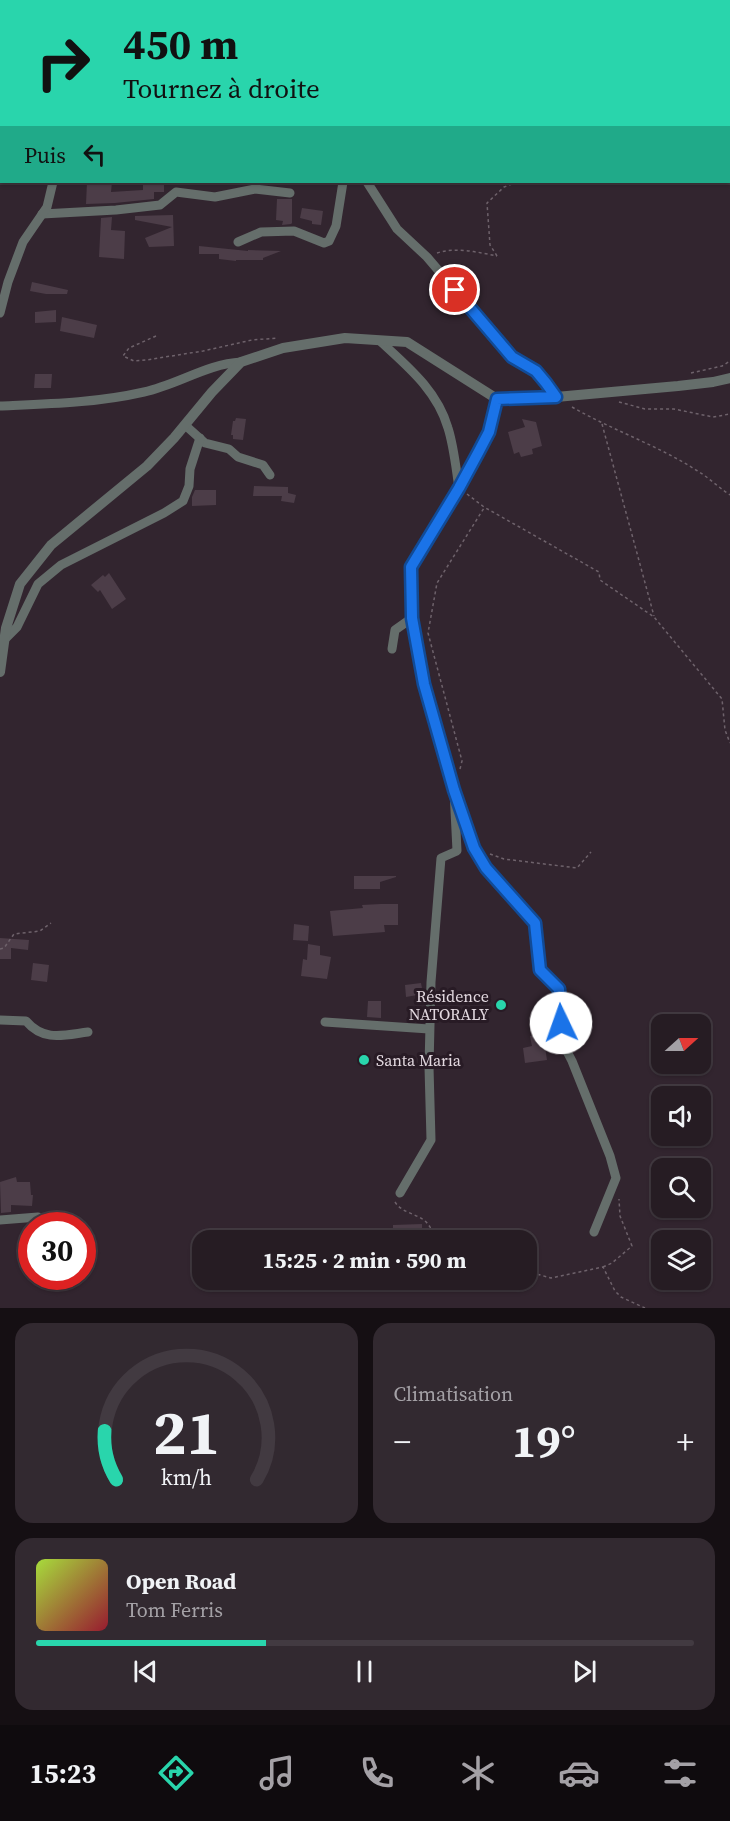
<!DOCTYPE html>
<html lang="fr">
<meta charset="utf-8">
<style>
:root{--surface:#261c23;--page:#322930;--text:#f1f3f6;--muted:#a4a1a6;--line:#423a41;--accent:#29d5ac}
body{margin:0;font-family:"Source Serif 4",serif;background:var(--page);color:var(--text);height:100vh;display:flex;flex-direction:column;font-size:22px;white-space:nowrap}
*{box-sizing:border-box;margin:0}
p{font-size:20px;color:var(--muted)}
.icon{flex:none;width:33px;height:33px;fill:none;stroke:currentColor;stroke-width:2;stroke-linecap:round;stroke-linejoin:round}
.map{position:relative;height:1308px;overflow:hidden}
.panel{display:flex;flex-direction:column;gap:15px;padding:15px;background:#150f13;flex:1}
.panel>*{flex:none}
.top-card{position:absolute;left:0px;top:0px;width:730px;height:183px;box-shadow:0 2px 4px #0004,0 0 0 2px var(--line);background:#29d5ac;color:#111;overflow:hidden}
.needle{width:39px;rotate:69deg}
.tools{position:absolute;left:651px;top:1014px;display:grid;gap:12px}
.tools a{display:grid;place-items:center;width:60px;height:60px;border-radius:12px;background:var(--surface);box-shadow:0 2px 4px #0004,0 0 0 2px var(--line);font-size:30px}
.speed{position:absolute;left:18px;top:1212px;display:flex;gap:12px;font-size:30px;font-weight:700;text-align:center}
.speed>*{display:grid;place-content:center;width:78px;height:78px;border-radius:50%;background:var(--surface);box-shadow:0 2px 4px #0004,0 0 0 2px var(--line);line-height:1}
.speed .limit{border:9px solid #d22;background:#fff;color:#111}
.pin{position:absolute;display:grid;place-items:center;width:51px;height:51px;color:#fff;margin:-26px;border:3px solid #fff;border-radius:50%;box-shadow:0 2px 6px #0007}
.me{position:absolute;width:66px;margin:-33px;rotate:357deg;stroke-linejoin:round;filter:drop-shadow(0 0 4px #0008)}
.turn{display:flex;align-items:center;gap:21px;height:126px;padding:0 24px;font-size:27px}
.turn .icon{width:78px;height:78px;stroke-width:2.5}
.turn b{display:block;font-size:42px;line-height:51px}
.then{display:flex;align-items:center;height:57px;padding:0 24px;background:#0003;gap:12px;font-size:22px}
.big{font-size:45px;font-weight:700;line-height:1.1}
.panel .tile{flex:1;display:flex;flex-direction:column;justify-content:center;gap:9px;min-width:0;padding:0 21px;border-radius:18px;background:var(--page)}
.panel .dial{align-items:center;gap:0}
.dial svg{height:156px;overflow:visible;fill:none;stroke:var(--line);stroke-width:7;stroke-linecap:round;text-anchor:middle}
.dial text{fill:var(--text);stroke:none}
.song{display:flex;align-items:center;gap:18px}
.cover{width:72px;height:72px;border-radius:9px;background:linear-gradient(135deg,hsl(80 70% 55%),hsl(350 70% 35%))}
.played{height:6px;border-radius:3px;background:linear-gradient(90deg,var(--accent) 35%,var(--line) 35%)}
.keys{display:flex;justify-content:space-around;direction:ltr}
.heat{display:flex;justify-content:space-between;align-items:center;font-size:33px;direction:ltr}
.panel .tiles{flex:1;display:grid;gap:15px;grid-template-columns:1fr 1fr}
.tile:last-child{grid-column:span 2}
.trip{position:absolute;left:192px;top:1230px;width:345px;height:60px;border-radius:18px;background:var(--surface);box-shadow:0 2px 4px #0004,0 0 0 2px var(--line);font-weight:700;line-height:60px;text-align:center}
.tab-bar{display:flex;height:96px;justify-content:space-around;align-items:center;background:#0f0b0e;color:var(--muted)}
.tab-bar .icon{width:42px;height:42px}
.tab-bar .current{color:var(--accent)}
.tab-bar b{font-size:27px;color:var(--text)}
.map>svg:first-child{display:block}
</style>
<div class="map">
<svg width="730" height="1308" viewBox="0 0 730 1308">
<rect width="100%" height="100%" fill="#32252f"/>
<g fill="#4c3d48">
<polygon points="87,182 112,182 111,192 143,190 143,182 164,182 164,192 154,192 154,199 115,203 86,204"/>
<polygon points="277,199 292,199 292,223 291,224 282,225 283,221 276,220"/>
<polygon points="302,208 323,211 321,225 312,224 312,221 300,218"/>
<polygon points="173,215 174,246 149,247 145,238 172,227 135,220 135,216"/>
<polygon points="112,217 111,230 125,231 124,259 99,257 101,218"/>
<polygon points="199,246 248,251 248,250 281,251 263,258 263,260 236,260 236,261 219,259 219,254 199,254"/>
<polygon points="32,282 68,290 67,294 46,294 30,291"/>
<polygon points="56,310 56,322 35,323 35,312"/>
<polygon points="62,317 97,325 94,338 60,331"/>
<polygon points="35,374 52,374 51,388 34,388"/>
<polygon points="236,418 246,419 243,440 233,439 233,435 231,435 233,421 235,421"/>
<polygon points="522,419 536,422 542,446 532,449 533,454 521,457 519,452 514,454 508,432 525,427"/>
<polygon points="254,486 288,487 288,493 296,495 294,503 281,501 282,496 253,496"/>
<polygon points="195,490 216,490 216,505 192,506 192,497"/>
<polygon points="109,573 126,599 112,609 100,590 98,592 91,585 103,575 105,577"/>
<polygon points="354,876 396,876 396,877 380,882 380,889 354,889"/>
<polygon points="381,904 398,904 398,925 384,925 385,932 333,936 330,911 363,908 362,905"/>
<polygon points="294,924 309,926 308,941 293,940"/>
<polygon points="0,938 29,940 28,950 11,948 11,959 0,959"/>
<polygon points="308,944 320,946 320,955 331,957 327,979 301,976 303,959 307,960"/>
<polygon points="33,963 49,965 47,982 31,980"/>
<polygon points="421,983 423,994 406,997 405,985"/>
<polygon points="368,1001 381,1001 381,1018 367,1017"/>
<polygon points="543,1034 547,1060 525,1063 523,1048 532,1046 530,1036"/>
<polygon points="16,1177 17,1182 30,1182 31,1195 33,1195 32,1206 11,1205 11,1212 1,1213 0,1182"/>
<polygon points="422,1224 422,1240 408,1240 409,1232 393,1229 393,1225"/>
</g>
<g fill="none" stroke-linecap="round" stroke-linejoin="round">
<g stroke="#6e626b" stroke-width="1.5" stroke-dasharray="3 3" stroke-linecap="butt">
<polyline points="321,0 322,2"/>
<polyline points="464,2 464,0"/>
<path d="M 437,253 C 455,247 478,252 497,256"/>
<polyline points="497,256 490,245 487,203 504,187 517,182"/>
<polyline points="156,336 129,348 123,356 134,361 146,360 203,351 252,340 278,338"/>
<polyline points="691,373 722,366 730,361"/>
<polyline points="619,402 645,409 674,409 713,417 730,414"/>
<path d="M 572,407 C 612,430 657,445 696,470 C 708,477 718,487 730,495"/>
<polyline points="602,424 654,616"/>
<polyline points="467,494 484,507 599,572 600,580 654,617 722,699 725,730 730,743"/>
<polyline points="460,769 462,761 428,633 437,583 484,508"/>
<polyline points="490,854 504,859 577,868 591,852"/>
<polyline points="0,949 4,948 14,934 40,931 51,923"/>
<path d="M 395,1202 C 403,1215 422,1213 430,1227 C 432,1231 433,1236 435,1240"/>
<polyline points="603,1267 612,1263 632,1246 620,1216 619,1199"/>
<polyline points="526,1271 551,1278 603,1267 615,1291 621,1297 645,1308"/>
</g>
<g stroke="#656e6b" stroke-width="9">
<polyline points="5,0 6,2"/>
<polyline points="367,182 397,229 427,257 512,357 536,371 546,383 556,397"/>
<polyline points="42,214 116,210 160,205 176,192 215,197 255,189 290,193"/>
<polyline points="238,242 261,232 294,231 324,243 329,241 336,226 343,182"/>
<polyline points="0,313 8,282 23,242 47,207 53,182"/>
<path d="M 380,341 C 407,366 437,390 448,428 C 454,447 456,469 459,488 L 411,567 L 412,618 L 424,684 L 454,790 L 457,851 L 441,858 L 431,982 L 429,1067 L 431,1140 L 400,1193"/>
<path d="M 0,406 C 48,404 96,403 144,392 C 177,385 207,364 241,362"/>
<polyline points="185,425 205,443 229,449 238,457 263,465 270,475"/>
<polyline points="460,488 489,432 497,399"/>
<polyline points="5,639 17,627 38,584 61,565 164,513 183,501 189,486 190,469 200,438"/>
<polyline points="392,649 395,630 412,618"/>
<polyline points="457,801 474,848 486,868 535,923 539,970 559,989 561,1040 572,1061 610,1156 616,1178 594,1232"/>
<path d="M 0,1020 L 26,1021 C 44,1042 64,1035 88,1032"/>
<polyline points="325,1022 429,1029"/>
<polyline points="0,1220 38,1217"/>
</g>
<polyline stroke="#656e6b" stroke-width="10" points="0,672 6,628 20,584 51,545 147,466 174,438 212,392 241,362 283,348 345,338 407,342 497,399 556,397 678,386 713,382 730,378"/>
</g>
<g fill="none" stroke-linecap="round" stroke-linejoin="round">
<g stroke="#114b97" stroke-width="15">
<polyline id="route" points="455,290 512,357 536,371 546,383 556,397 497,399 489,432 478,453 459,488 411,567 412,618 424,684 454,790 474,848 486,868 535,923 540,970 559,989 561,1023"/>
</g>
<use href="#route" stroke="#1a73e8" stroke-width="10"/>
</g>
<g fill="#29d5ac" stroke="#281b25" stroke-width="2">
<circle cx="501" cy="1005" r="6"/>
<circle cx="364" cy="1060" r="6"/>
</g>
<g text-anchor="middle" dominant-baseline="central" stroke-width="6" stroke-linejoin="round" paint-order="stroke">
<g font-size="16" fill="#e3d9e0" stroke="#281b25" text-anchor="end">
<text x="489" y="996">Résidence<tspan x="489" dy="18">NATORALY</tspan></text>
<text x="376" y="1060" text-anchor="start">Santa Maria</text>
</g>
</g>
</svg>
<div class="tools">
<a><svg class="needle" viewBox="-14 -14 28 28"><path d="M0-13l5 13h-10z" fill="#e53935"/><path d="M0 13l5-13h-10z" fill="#a4a1a6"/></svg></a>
<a><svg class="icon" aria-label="sound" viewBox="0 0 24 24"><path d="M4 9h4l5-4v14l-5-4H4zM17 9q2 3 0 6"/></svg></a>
<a><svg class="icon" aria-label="search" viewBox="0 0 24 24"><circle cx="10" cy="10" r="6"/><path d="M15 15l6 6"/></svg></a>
<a><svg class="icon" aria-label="layers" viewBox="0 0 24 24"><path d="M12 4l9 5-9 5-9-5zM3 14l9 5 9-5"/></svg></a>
</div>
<div class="speed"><div class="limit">30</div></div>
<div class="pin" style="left:455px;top:290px;background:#d93025"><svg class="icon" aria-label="arrive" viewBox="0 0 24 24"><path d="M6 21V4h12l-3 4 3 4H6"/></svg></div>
<svg class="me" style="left:561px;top:1023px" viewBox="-20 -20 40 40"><circle r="19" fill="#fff"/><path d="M0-13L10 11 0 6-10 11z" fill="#1a73e8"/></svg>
<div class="trip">15:25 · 2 min · 590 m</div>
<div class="top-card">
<div class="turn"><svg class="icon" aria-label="right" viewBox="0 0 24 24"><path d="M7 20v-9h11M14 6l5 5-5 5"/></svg><div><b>450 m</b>Tournez à droite</div></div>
<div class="then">Puis<svg class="icon" aria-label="left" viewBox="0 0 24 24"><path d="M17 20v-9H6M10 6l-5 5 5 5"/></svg></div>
</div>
</div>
<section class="panel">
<div class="tiles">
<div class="tile dial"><svg viewBox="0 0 100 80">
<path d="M14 69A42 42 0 1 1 86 69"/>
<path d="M14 69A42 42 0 0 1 8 44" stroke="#29d5ac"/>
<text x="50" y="56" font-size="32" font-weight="700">21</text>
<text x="50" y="72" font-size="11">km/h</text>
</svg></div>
<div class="tile"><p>Climatisation</p>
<div class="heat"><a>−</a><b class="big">19°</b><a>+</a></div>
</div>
<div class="tile">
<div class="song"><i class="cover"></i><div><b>Open Road</b><p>Tom Ferris</p></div></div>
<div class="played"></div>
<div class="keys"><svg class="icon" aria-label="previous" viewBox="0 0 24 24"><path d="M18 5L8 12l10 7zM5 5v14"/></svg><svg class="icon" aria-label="pause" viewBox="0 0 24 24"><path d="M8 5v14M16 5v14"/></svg><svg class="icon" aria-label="next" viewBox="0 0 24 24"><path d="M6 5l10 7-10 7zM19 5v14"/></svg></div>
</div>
</div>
</section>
<nav class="tab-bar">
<b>15:23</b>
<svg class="icon current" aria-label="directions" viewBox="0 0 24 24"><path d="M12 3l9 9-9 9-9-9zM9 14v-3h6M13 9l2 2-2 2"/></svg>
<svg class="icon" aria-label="music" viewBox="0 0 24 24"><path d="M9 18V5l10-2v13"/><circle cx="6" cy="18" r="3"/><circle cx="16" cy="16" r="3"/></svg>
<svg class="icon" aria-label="phone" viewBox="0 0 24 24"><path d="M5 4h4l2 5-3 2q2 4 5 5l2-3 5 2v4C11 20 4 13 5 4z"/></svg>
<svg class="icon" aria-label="climate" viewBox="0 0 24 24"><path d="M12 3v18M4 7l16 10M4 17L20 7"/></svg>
<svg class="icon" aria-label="car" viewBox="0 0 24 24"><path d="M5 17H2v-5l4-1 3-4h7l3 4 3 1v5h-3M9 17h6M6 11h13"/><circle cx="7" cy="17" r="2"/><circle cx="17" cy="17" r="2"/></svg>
<svg class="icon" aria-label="filters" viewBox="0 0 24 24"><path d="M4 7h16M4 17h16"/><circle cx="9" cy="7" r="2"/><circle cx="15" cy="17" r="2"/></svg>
</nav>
